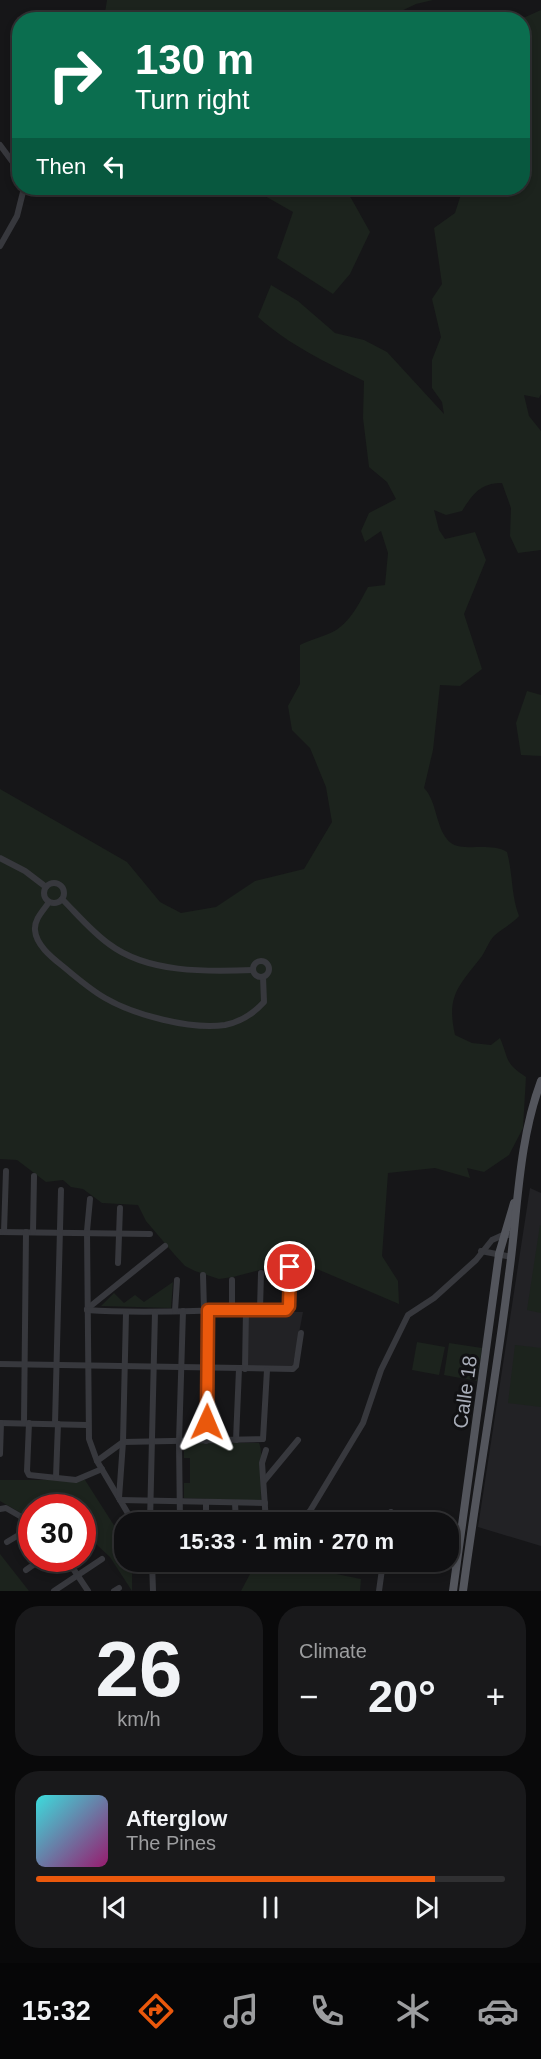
<!DOCTYPE html>
<meta charset="utf-8">
<style>
:root{--surface:#101012;--page:#19191b;--text:#f1f3f6;--muted:#9c9d9f;--line:#303032;--accent:#ea580c}
body{margin:0;font-family:Helvetica,sans-serif;background:var(--page);color:var(--text);height:100vh;display:flex;flex-direction:column;font-size:22px;white-space:nowrap}
*{box-sizing:border-box;margin:0}
p{font-size:20px;color:var(--muted)}
.icon{flex:none;width:33px;height:33px;fill:none;stroke:currentColor;stroke-width:2;stroke-linecap:round;stroke-linejoin:round}
.map{position:relative;height:1591px;overflow:hidden}
.panel{display:flex;flex-direction:column;gap:15px;padding:15px;background:#09090a;flex:1}
.panel>*{flex:none}
.guide{position:absolute;left:12px;top:12px;width:518px;height:183px;border-radius:24px;box-shadow:0 3px 9px #0003,0 0 0 2px var(--line);background:#0b6e4f;color:#fff;overflow:hidden}
.speed{position:absolute;left:18px;top:1494px;display:flex;gap:12px;font-size:30px;font-weight:700;text-align:center}
.speed>*{display:grid;place-content:center;width:78px;height:78px;border-radius:50%;background:var(--surface);box-shadow:0 3px 9px #0003,0 0 0 2px var(--line);line-height:1}
.speed .limit{border:9px solid #d22;background:#fff;color:#111}
.pin{position:absolute;display:grid;place-items:center;width:51px;height:51px;color:#fff;margin:-26px;border:3px solid #fff;border-radius:50%;box-shadow:0 2px 6px #0007}
.me{position:absolute;width:66px;margin:-33px;rotate:1deg;stroke-linejoin:round;filter:drop-shadow(0 0 4px #0008)}
.turn{display:flex;align-items:center;gap:21px;height:126px;padding:0 24px;font-size:27px}
.turn .icon{width:78px;height:78px;stroke-width:2.5}
.turn b{display:block;font-size:42px;line-height:51px}
.then{display:flex;align-items:center;height:57px;padding:0 24px;background:#0003;gap:12px;font-size:22px}
.big{font-size:45px;font-weight:700;line-height:1.1}
.panel .card{flex:1;display:flex;flex-direction:column;justify-content:center;gap:9px;min-width:0;padding:0 21px;border-radius:24px;background:var(--page)}
.panel .dial{align-items:center;gap:0}
.dial b{font-size:78px;line-height:1}
.song{display:flex;align-items:center;gap:18px}
.cover{width:72px;height:72px;border-radius:9px;background:linear-gradient(135deg,hsl(180 70% 55%),hsl(320 70% 35%))}
.played{height:6px;border-radius:3px;background:linear-gradient(90deg,var(--accent) 85%,var(--line) 85%)}
.keys{display:flex;justify-content:space-around;direction:ltr}
.heat{display:flex;justify-content:space-between;align-items:center;font-size:33px;direction:ltr}
.panel .tiles{flex:1;display:grid;gap:15px;grid-template-columns:1fr 1fr}
.card:last-child{grid-column:span 2}
.trip{position:absolute;left:114px;top:1512px;width:345px;height:60px;border-radius:24px;background:var(--surface);box-shadow:0 3px 9px #0003,0 0 0 2px var(--line);font-weight:700;line-height:60px;text-align:center}
.menu{display:flex;height:96px;justify-content:space-around;align-items:center;background:#060607;color:var(--muted)}
.menu .icon{width:42px;height:42px}
.menu .current{color:var(--accent)}
.menu b{font-size:27px;color:var(--text)}
.map>svg:first-child{display:block}
</style>
<div class="map">
<svg width="541" height="1591" viewBox="0 0 541 1591">
<rect width="100%" height="100%" fill="#161618"/>
<g fill="#222225">
<polygon points="530,1188 541,1193 541,1546 478,1527"/>
<polygon points="244,1311 303,1312 292,1370 243,1369"/>
</g>
<g fill="#1c231d">
<polygon points="107,0 433,0 416,4 391,16 353,19 104,19"/>
<path d="M 541,10 L 541,394 L 539,398 L 524,395 L 529,416 L 541,431 L 541,550 L 518,553 L 510,536 L 511,508 L 502,483 C 480,483 473,494 462,511 L 446,515 L 434,510 L 439,530 L 445,539 L 475,532 L 486,560 L 464,614 L 482,669 L 460,686 L 440,685 L 433,750 L 424,788 C 438,802 435,830 451,843 C 463,852 491,842 507,852 C 513,874 511,895 519,916 C 512,924 502,929 494,936 C 489,941 486,950 482,956 C 459,986 446,995 455,1035 L 472,1043 L 491,1045 L 500,1038 C 509,1059 504,1063 526,1077 L 523,1128 L 509,1155 L 484,1172 L 467,1168 L 470,1178 L 435,1168 L 388,1173 L 382,1256 L 398,1281 L 399,1304 L 317,1269 L 290,1262 L 233,1277 L 219,1279 L 195,1271 L 185,1266 L 174,1254 L 146,1221 L 138,1205 L 102,1203 L 83,1189 L 71,1187 L 63,1180 L 46,1182 L 17,1160 L 0,1159 L 0,789 L 127,862 L 160,902 L 181,913 L 216,907 L 255,881 L 304,869 L 332,822 L 326,787 L 310,748 L 292,730 L 288,706 L 300,684 L 300,645 C 310,640 318,638 328,634 C 348,627 359,604 368,587 L 385,585 L 388,553 L 381,531 L 365,542 L 361,531 L 369,513 L 396,499 L 387,482 L 369,467 L 363,418 L 364,381 C 327,363 289,345 258,317 L 271,285 L 298,301 L 335,333 L 364,340 L 387,352 L 444,414 L 442,402 L 432,388 L 432,360 L 441,337 L 432,299 L 442,284 L 434,228 L 455,213 L 463,188 L 522,188 L 521,19 Z"/>
<polygon points="251,188 341,188 351,198 370,232 350,274 333,294 277,258 293,212"/>
<polygon points="527,691 541,695 541,756 521,755 516,723"/>
<polygon points="540,1225 541,1226 541,1313 527,1310"/>
<polygon points="173,1282 171,1308 101,1306 114,1293 124,1303 135,1295 144,1302"/>
<polygon points="417,1342 445,1347 439,1375 412,1370"/>
<polygon points="449,1343 482,1348 477,1381 444,1375"/>
<polygon points="515,1345 541,1348 541,1407 508,1403"/>
<path d="M 184,1443 L 259,1443 C 264,1454 260,1485 261,1501 L 184,1498 L 184,1483 L 190,1483 L 190,1458 L 184,1458 Z"/>
<polygon points="0,1480 85,1480 124,1541 124,1562 148,1562 148,1570 132,1572 132,1591 110,1557 83,1532 82,1508 32,1508 31,1516 28,1517 0,1501"/>
<polygon points="0,1554 29,1591 0,1591"/>
<polygon points="282,1563 361,1579 360,1591 241,1591 250,1574 278,1574"/>
</g>
<g fill="none" stroke-linecap="round" stroke-linejoin="round">
<g stroke="#37383d" stroke-width="6">
<polyline points="0,145 20,172"/>
<polyline points="0,246 17,216 24,188"/>
<polyline points="0,858 25,871 46,887"/>
<circle cx="54" cy="893" r="10"/>
<path d="M 62,899 C 77,914 92,932 109,944 C 147,973 207,972 253,970"/>
<path d="M 49,902 C 44,910 34,919 35,930 C 36,946 54,959 65,968 C 78,979 91,990 105,998 C 134,1015 191,1030 225,1025 C 240,1022 254,1013 264,1002 L 263,977"/>
<circle cx="261" cy="969" r="8"/>
<polyline points="90,1199 87,1231 89,1439 97,1461 133,1522"/>
<polyline points="0,1232 150,1234"/>
<polyline points="4,1232 6,1171"/>
<polyline points="33,1232 34,1176"/>
<polyline points="481,1251 512,1257"/>
<polyline points="118,1263 120,1208"/>
<polyline points="203,1275 204,1310"/>
<polyline points="87,1309 165,1246"/>
<polyline points="232,1309 232,1280"/>
<polyline points="260,1309 261,1273"/>
<path d="M 87,1310 C 154,1315 220,1308 287,1310 L 290,1267"/>
<polyline points="175,1311 177,1280"/>
<polyline points="0,1364 293,1369 296,1366 301,1333"/>
<polyline points="245,1369 246,1309"/>
<polyline points="0,1423 87,1425"/>
<polyline points="24,1423 26,1232"/>
<polyline points="29,1423 27,1471 29,1475 76,1480 102,1469"/>
<polyline points="55,1424 61,1190"/>
<polyline points="236,1440 239,1369"/>
<polyline points="206,1441 208,1310"/>
<polyline points="0,1454 1,1423"/>
<polyline points="97,1461 123,1442 263,1439 267,1370"/>
<polyline points="56,1477 58,1424"/>
<polyline points="264,1481 298,1440"/>
<polyline points="119,1498 123,1442 126,1313"/>
<polyline points="120,1500 265,1503"/>
<polyline points="206,1502 206,1522"/>
<polyline points="235,1503 236,1522"/>
<polyline points="0,1509 6,1508 32,1523"/>
<polyline points="150,1522 155,1312"/>
<polyline points="180,1522 179,1442 183,1311"/>
<polyline points="266,1522 262,1463 266,1450"/>
<polyline points="297,1522 310,1511 363,1423 381,1370 408,1315 434,1298 476,1260 492,1240 503,1235 514,1235"/>
<polyline points="389,1522 391,1512"/>
<polyline points="448,1534 461,1535"/>
<polyline points="7,1542 32,1527"/>
<polyline points="66,1558 88,1591"/>
<polyline points="152,1562 153,1591"/>
<polyline points="424,1562 457,1566"/>
<polyline points="26,1570 43,1558"/>
<polyline points="154,1570 167,1562"/>
<polyline points="54,1591 102,1559"/>
<polyline points="114,1591 119,1588"/>
<polyline points="379,1591 383,1562"/>
</g>
<g stroke="#53555c" stroke-width="8">
<polyline points="453,1591 499,1254 514,1203"/>
<path d="M 463,1591 C 477,1485 496,1380 509,1274 C 518,1209 518,1143 541,1081"/>
</g>
</g>
<g fill="none" stroke-linecap="round" stroke-linejoin="round">
<g stroke="#983908" stroke-width="15">
<polyline id="route" points="207,1422 208,1310 286,1310 289,1306 290,1267"/>
</g>
<use href="#route" stroke="#ea580c" stroke-width="10"/>
</g>
<g text-anchor="middle" dominant-baseline="central" stroke-width="6" stroke-linejoin="round" paint-order="stroke">
<g font-size="20" fill="#a8adb8" stroke="#111113">
<text transform="translate(465 1392) rotate(-82)">Calle 18</text>
</g>
</g>
</svg>
<div class="speed"><div class="limit">30</div></div>
<div class="pin" style="left:290px;top:1267px;background:#d93025"><svg class="icon" aria-label="arrive" viewBox="0 0 24 24"><path d="M6 21V4h12l-3 4 3 4H6"/></svg></div>
<svg class="me" style="left:207px;top:1422px" viewBox="-20 -20 40 40"><path d="M0-17L14 15 0 8-14 15z" fill="#ea580c" stroke="#fff" stroke-width="4"/></svg>
<div class="trip">15:33 · 1 min · 270 m</div>
<div class="guide">
<div class="turn"><svg class="icon" aria-label="right" viewBox="0 0 24 24"><path d="M7 20v-9h11M14 6l5 5-5 5"/></svg><div><b>130 m</b>Turn right</div></div>
<div class="then">Then<svg class="icon" aria-label="left" viewBox="0 0 24 24"><path d="M17 20v-9H6M10 6l-5 5 5 5"/></svg></div>
</div>
</div>
<section class="panel">
<div class="tiles">
<div class="card dial"><b>26</b><p>km/h</p></div>
<div class="card"><p>Climate</p>
<div class="heat"><a>−</a><b class="big">20°</b><a>+</a></div>
</div>
<div class="card">
<div class="song"><i class="cover"></i><div><b>Afterglow</b><p>The Pines</p></div></div>
<div class="played"></div>
<div class="keys"><svg class="icon" aria-label="previous" viewBox="0 0 24 24"><path d="M18 5L8 12l10 7zM5 5v14"/></svg><svg class="icon" aria-label="pause" viewBox="0 0 24 24"><path d="M8 5v14M16 5v14"/></svg><svg class="icon" aria-label="next" viewBox="0 0 24 24"><path d="M6 5l10 7-10 7zM19 5v14"/></svg></div>
</div>
</div>
</section>
<nav class="menu">
<b>15:32</b>
<svg class="icon current" aria-label="directions" viewBox="0 0 24 24"><path d="M12 3l9 9-9 9-9-9zM9 14v-3h6M13 9l2 2-2 2"/></svg>
<svg class="icon" aria-label="music" viewBox="0 0 24 24"><path d="M9 18V5l10-2v13"/><circle cx="6" cy="18" r="3"/><circle cx="16" cy="16" r="3"/></svg>
<svg class="icon" aria-label="phone" viewBox="0 0 24 24"><path d="M5 4h4l2 5-3 2q2 4 5 5l2-3 5 2v4C11 20 4 13 5 4z"/></svg>
<svg class="icon" aria-label="climate" viewBox="0 0 24 24"><path d="M12 3v18M4 7l16 10M4 17L20 7"/></svg>
<svg class="icon" aria-label="car" viewBox="0 0 24 24"><path d="M5 17H2v-5l4-1 3-4h7l3 4 3 1v5h-3M9 17h6M6 11h13"/><circle cx="7" cy="17" r="2"/><circle cx="17" cy="17" r="2"/></svg>
</nav>
